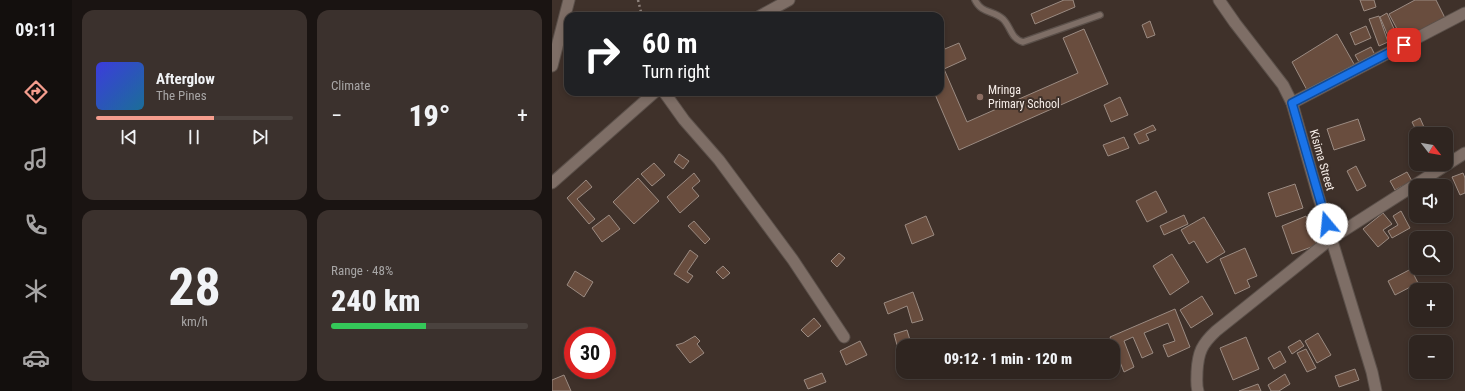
<!DOCTYPE html>
<meta charset="utf-8">
<style>
:root{--surface:#2f2520;--page:#3b312d;--text:#f1f3f6;--muted:#a7a5a5;--line:#4a423e;--accent:#f59d8d}
body{margin:0;font-family:"Roboto Condensed",sans-serif;background:var(--page);color:var(--text);height:100vh;display:flex;flex-direction:column;font-size:15px;white-space:nowrap}
*{box-sizing:border-box;margin:0}
p{font-size:13px;color:var(--muted)}
.icon{flex:none;width:22px;height:22px;fill:none;stroke:currentColor;stroke-width:2;stroke-linecap:round;stroke-linejoin:round}
.map{position:relative;flex:1;overflow:hidden}
.sheet{display:flex;flex-direction:column;gap:10px;padding:10px;background:#1a1412;width:480px}
.sheet>*{flex:none}
.top-card{position:absolute;left:12px;top:12px;width:380px;height:84px;border-radius:12px;box-shadow:0 2px 6px #0003,0 0 0 1px var(--line);background:#202124;color:#fff;overflow:hidden}
.needle{width:26px;rotate:121deg}
.controls{position:absolute;left:857px;top:127px;display:grid;gap:8px}
.controls a{display:grid;place-items:center;width:44px;height:44px;border-radius:8px;background:var(--surface);box-shadow:0 2px 6px #0003,0 0 0 1px var(--line);font-size:20px}
.speed{position:absolute;left:12px;top:327px;display:flex;gap:8px;font-size:20px;font-weight:700;text-align:center}
.speed>*{display:grid;place-content:center;width:52px;height:52px;border-radius:50%;background:var(--surface);box-shadow:0 2px 6px #0003,0 0 0 1px var(--line);line-height:1}
.speed .limit{border:6px solid #d22;background:#fff;color:#111}
.pin{position:absolute;display:grid;place-items:center;width:34px;height:34px;color:#fff;margin:-17px;border-radius:8px;box-shadow:0 2px 6px #0006}
.me{position:absolute;width:44px;margin:-22px;rotate:343deg;stroke-linejoin:round;filter:drop-shadow(0 0 3px #0008)}
.turn{display:flex;align-items:center;gap:14px;height:84px;padding:0 12px;font-size:18px}
.turn .icon{width:52px;height:52px;stroke-width:2.5}
.turn b{display:block;font-size:28px;line-height:34px}
.big{font-size:30px;font-weight:800;line-height:1.1}
.sheet .widget{flex:1;display:flex;flex-direction:column;justify-content:center;gap:6px;min-width:0;padding:0 14px;border-radius:12px;background:var(--page)}
.sheet .dial{align-items:center;gap:0}
.dial b{font-size:52px;line-height:1}
.song{display:flex;align-items:center;gap:12px}
.cover{width:48px;height:48px;border-radius:6px;background:linear-gradient(135deg,hsl(240 70% 55%),hsl(200 70% 35%))}
.played{height:4px;border-radius:2px;background:linear-gradient(90deg,var(--accent) 60%,var(--line) 60%)}
.keys{display:flex;justify-content:space-around;direction:ltr}
.heat{display:flex;justify-content:space-between;align-items:center;font-size:22px;direction:ltr}
.charge{height:6px;border-radius:3px;background:linear-gradient(90deg,#34c759 48%,var(--line) 0)}
.sheet .tiles{flex:1;display:grid;gap:10px;grid-template-columns:repeat(2,1fr)}
.trip{position:absolute;left:344px;top:339px;width:224px;height:40px;border-radius:12px;background:var(--surface);box-shadow:0 2px 6px #0003,0 0 0 1px var(--line);font-weight:800;line-height:40px;text-align:center}
main{display:flex;flex:1;min-height:0}
.tab-bar{display:flex;flex-direction:column;width:72px;justify-content:space-around;align-items:center;background:#130f0d;color:var(--muted)}
.tab-bar .icon{width:28px;height:28px}
.tab-bar .current{color:var(--accent)}
.tab-bar b{font-size:18px;color:var(--text)}
.map>svg:first-child{display:block}
</style>
<main>
<nav class="tab-bar">
<b>09:11</b>
<svg class="icon current" aria-label="directions" viewBox="0 0 24 24"><path d="M12 3l9 9-9 9-9-9zM9 14v-3h6M13 9l2 2-2 2"/></svg>
<svg class="icon" aria-label="music" viewBox="0 0 24 24"><path d="M9 18V5l10-2v13"/><circle cx="6" cy="18" r="3"/><circle cx="16" cy="16" r="3"/></svg>
<svg class="icon" aria-label="phone" viewBox="0 0 24 24"><path d="M5 4h4l2 5-3 2q2 4 5 5l2-3 5 2v4C11 20 4 13 5 4z"/></svg>
<svg class="icon" aria-label="climate" viewBox="0 0 24 24"><path d="M12 3v18M4 7l16 10M4 17L20 7"/></svg>
<svg class="icon" aria-label="car" viewBox="0 0 24 24"><path d="M5 17H2v-5l4-1 3-4h7l3 4 3 1v5h-3M9 17h6M6 11h13"/><circle cx="7" cy="17" r="2"/><circle cx="17" cy="17" r="2"/></svg>
</nav>
<section class="sheet">
<div class="tiles">
<div class="widget">
<div class="song"><i class="cover"></i><div><b>Afterglow</b><p>The Pines</p></div></div>
<div class="played"></div>
<div class="keys"><svg class="icon" aria-label="previous" viewBox="0 0 24 24"><path d="M18 5L8 12l10 7zM5 5v14"/></svg><svg class="icon" aria-label="pause" viewBox="0 0 24 24"><path d="M8 5v14M16 5v14"/></svg><svg class="icon" aria-label="next" viewBox="0 0 24 24"><path d="M6 5l10 7-10 7zM19 5v14"/></svg></div>
</div>
<div class="widget"><p>Climate</p>
<div class="heat"><a>−</a><b class="big">19°</b><a>+</a></div>
</div>
<div class="widget dial"><b>28</b><p>km/h</p></div>
<div class="widget"><p>Range · 48%</p><b class="big">240 km</b><div class="charge"></div></div>
</div>
</section>
<div class="map">
<svg width="913" height="391" viewBox="0 0 913 391">
<rect width="100%" height="100%" fill="#3f312a"/>
<g fill="#694d3e" stroke="#9b8b82">
<polygon points="512,0 521,0 523,7 483,24 479,14"/>
<polygon points="808,0 822,0 824,7 812,11"/>
<polygon points="863,0 884,0 894,20 852,42 837,14"/>
<polygon points="835,13 847,40 839,43 828,17"/>
<polygon points="827,16 836,42 827,46 817,19"/>
<polygon points="598,21 603,35 595,38 590,25"/>
<polygon points="814,26 819,38 803,45 798,33"/>
<polygon points="532,29 556,84 407,150 382,92 388,92 388,51 407,43 414,59 392,69 415,122 526,73 511,38"/>
<polygon points="785,34 802,64 756,92 740,62"/>
<polygon points="819,47 823,55 807,62 803,55"/>
<polygon points="568,97 576,115 559,122 552,105"/>
<polygon points="868,118 875,134 866,134 860,122"/>
<polygon points="806,119 813,140 782,150 775,129"/>
<polygon points="601,125 604,130 594,134 597,140 587,144 582,134"/>
<polygon points="572,137 577,148 556,156 551,145"/>
<polygon points="127,154 137,161 131,169 122,162"/>
<polygon points="102,163 113,175 100,186 89,174"/>
<polygon points="804,166 814,186 805,191 795,171"/>
<polygon points="855,172 860,181 843,190 838,181"/>
<polygon points="142,173 148,181 140,188 147,196 128,213 115,197"/>
<polygon points="911,173 913,178 913,193 908,195 900,177"/>
<polygon points="86,178 107,201 82,224 61,202"/>
<polygon points="34,180 40,187 25,199 43,219 37,224 15,198"/>
<polygon points="743,184 751,208 724,217 716,193"/>
<polygon points="604,191 615,212 595,222 584,201"/>
<polygon points="849,211 858,228 840,238 836,231 846,225 841,216"/>
<polygon points="831,213 840,224 831,230 837,238 826,247 811,229"/>
<polygon points="57,215 68,229 50,242 40,228"/>
<polygon points="632,215 636,224 612,235 608,226"/>
<polygon points="374,216 382,235 360,244 353,225"/>
<polygon points="754,216 765,245 740,254 730,226"/>
<polygon points="652,217 673,252 655,263 642,241 637,244 629,230"/>
<polygon points="142,221 158,239 153,244 136,226"/>
<polygon points="693,248 705,276 695,280 698,287 683,294 668,259"/>
<polygon points="138,250 146,256 135,272 141,276 136,283 122,274"/>
<polygon points="287,253 293,258 285,267 279,261"/>
<polygon points="620,254 637,282 618,295 601,266"/>
<polygon points="171,266 178,273 171,279 164,272"/>
<polygon points="859,269 866,283 843,295 836,281"/>
<polygon points="23,271 41,282 32,297 15,285"/>
<polygon points="361,292 371,320 360,323 355,306 336,314 332,303"/>
<polygon points="650,296 661,314 639,328 628,310"/>
<polygon points="623,309 638,347 616,357 611,345 623,341 616,323 592,333 601,353 590,358 581,337 572,341 582,367 572,372 558,337"/>
<polygon points="262,318 269,326 256,337 249,330"/>
<polygon points="355,330 358,340 345,345 342,334"/>
<polygon points="766,333 779,355 765,363 753,341"/>
<polygon points="143,336 148,341 145,344 152,353 138,363 124,345 131,343"/>
<polygon points="694,337 707,369 681,380 668,348"/>
<polygon points="748,340 752,346 740,354 736,347"/>
<polygon points="308,341 315,355 294,365 288,351"/>
<polygon points="754,349 764,368 755,372 745,353"/>
<polygon points="728,351 734,362 722,369 716,358"/>
<polygon points="803,369 807,380 787,387 783,376"/>
<polygon points="270,373 274,382 256,389 252,380"/>
<polygon points="733,374 738,384 727,391 719,391 716,385"/>
<polygon points="12,375 19,391 0,391 0,380"/>
<polygon points="706,384 709,391 687,391"/>
</g>
<g fill="none" stroke-linecap="round" stroke-linejoin="round">
<g stroke="#5b504a" stroke-width="8">
<path id="lane" d="M 423,0 C 430,14 441,10 451,19 C 459,27 459,39 471,42 L 548,15"/>
</g>
<g stroke="#5b504a" stroke-width="13">
<g id="street">
<polyline points="667,0 683,23 731,85 740,103 766,195 820,372 824,391"/>
<polyline points="208,16 237,0"/>
<polyline points="0,66 17,0"/>
<polyline points="112,92 132,120 167,160 241,260 292,337"/>
<polyline points="740,103 913,13"/>
<polyline points="0,183 103,92"/>
<path d="M 646,391 C 644,385 645,379 645,372 C 646,352 650,344 664,331 L 780,238 L 913,153"/>
</g>
</g>
<polyline stroke="#8f837d" stroke-width="2.5" stroke-dasharray="2 3" stroke-linecap="butt" points="86,0 90,16"/>
<use href="#lane" stroke="#7e6e66" stroke-width="5.5"/>
<use href="#street" stroke="#7e6e66" stroke-width="11"/>
</g>
<g fill="none" stroke-linecap="round" stroke-linejoin="round">
<g stroke="#114b97" stroke-width="10">
<polyline id="route" points="775,224 740,103 852,45"/>
</g>
<use href="#route" stroke="#1a73e8" stroke-width="7"/>
</g>
<circle fill="#8d6e63" stroke="#3f312a" stroke-width="1.5" cx="428" cy="97" r="4"/>
<g text-anchor="middle" dominant-baseline="central" stroke-width="4" stroke-linejoin="round" paint-order="stroke">
<g font-size="12" fill="#f6ede8" stroke="#3f312a" text-anchor="start">
<text x="436" y="90">Mringa<tspan x="436" dy="14">Primary School</tspan></text>
</g>
<g font-size="12" fill="#f6ede8" stroke="#3f312a">
<text transform="translate(770 160) rotate(74)">Kisima Street</text>
</g>
</g>
</svg>
<div class="controls">
<a><svg class="needle" viewBox="-14 -14 28 28"><path d="M0-13l5 13h-10z" fill="#e53935"/><path d="M0 13l5-13h-10z" fill="#a7a5a5"/></svg></a>
<a><svg class="icon" aria-label="sound" viewBox="0 0 24 24"><path d="M4 9h4l5-4v14l-5-4H4zM17 9q2 3 0 6"/></svg></a>
<a><svg class="icon" aria-label="search" viewBox="0 0 24 24"><circle cx="10" cy="10" r="6"/><path d="M15 15l6 6"/></svg></a>
<a>+</a>
<a>−</a>
</div>
<div class="speed"><div class="limit">30</div></div>
<div class="pin" style="left:852px;top:45px;background:#d93025"><svg class="icon" aria-label="arrive" viewBox="0 0 24 24"><path d="M6 21V4h12l-3 4 3 4H6"/></svg></div>
<svg class="me" style="left:775px;top:224px" viewBox="-20 -20 40 40"><circle r="19" fill="#fff"/><path d="M0-13L10 11 0 6-10 11z" fill="#1a73e8"/></svg>
<div class="trip">09:12 · 1 min · 120 m</div>
<div class="top-card">
<div class="turn"><svg class="icon" aria-label="right" viewBox="0 0 24 24"><path d="M7 20v-9h11M14 6l5 5-5 5"/></svg><div><b>60 m</b>Turn right</div></div>
</div>
</div>
</main>
